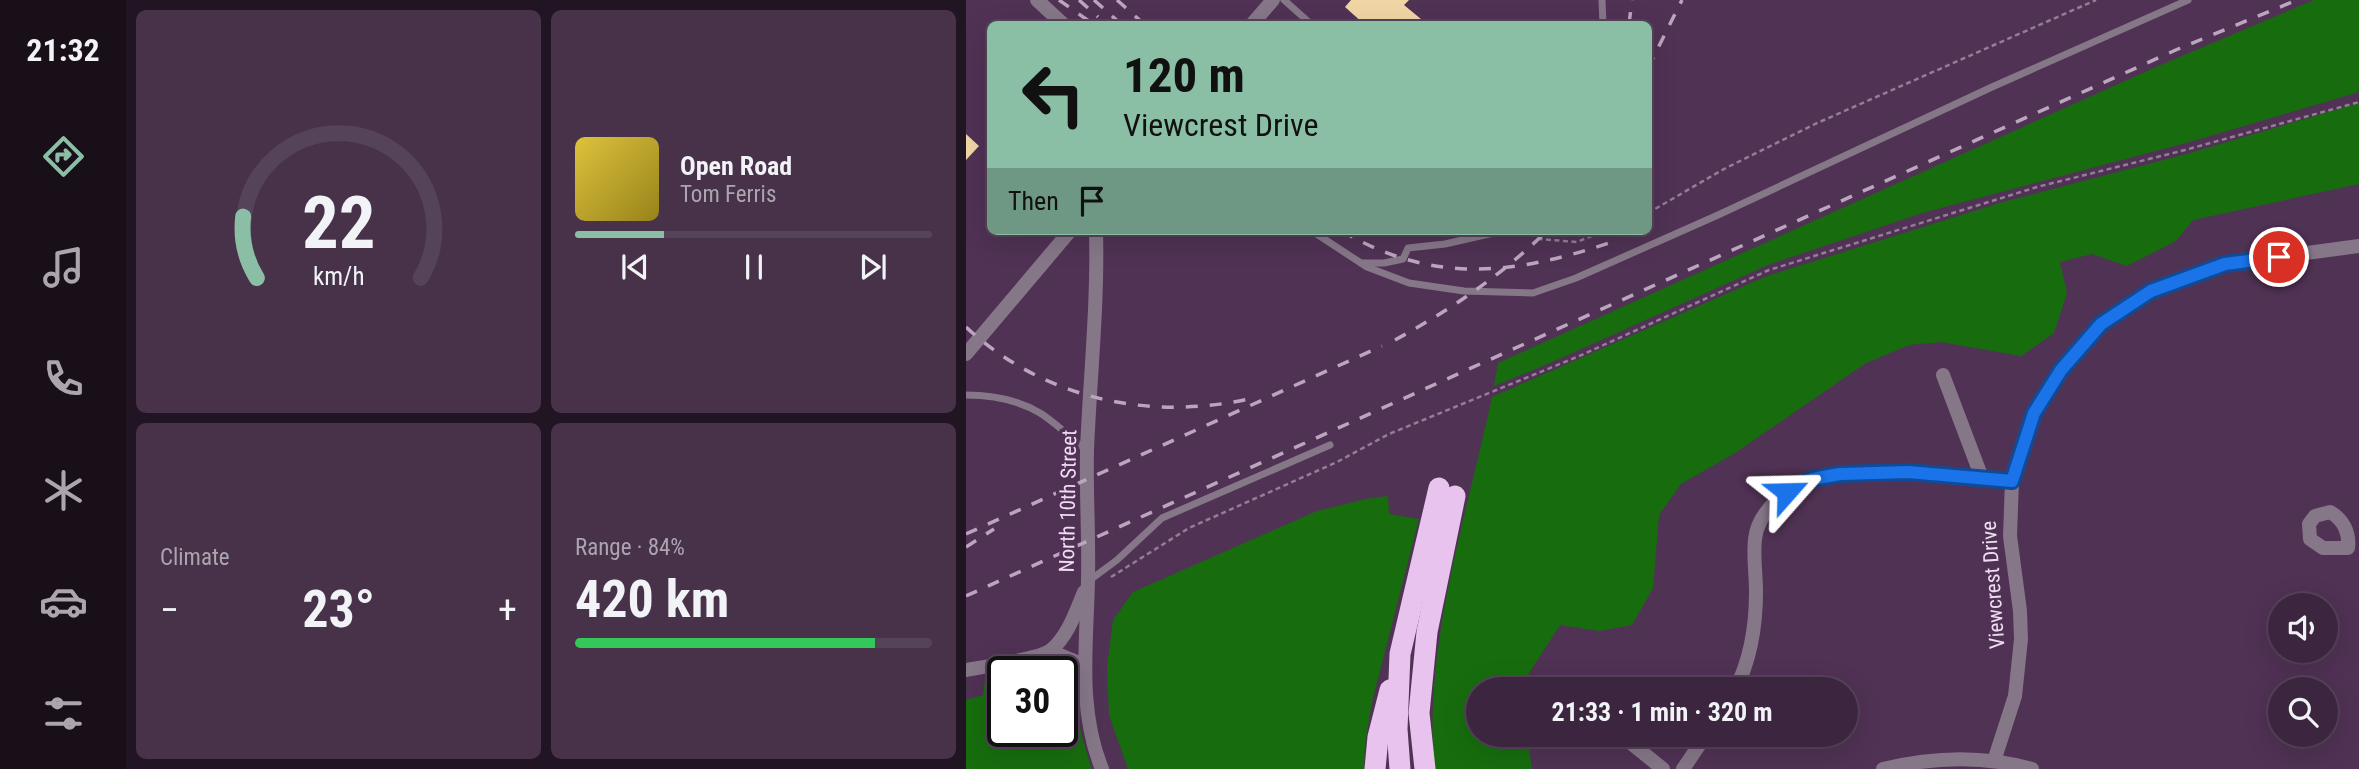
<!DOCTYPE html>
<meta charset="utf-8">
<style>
:root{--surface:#3c263f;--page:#47324a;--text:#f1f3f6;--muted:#aca5b0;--line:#554359;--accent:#8abfa5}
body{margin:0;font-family:"Roboto Condensed",sans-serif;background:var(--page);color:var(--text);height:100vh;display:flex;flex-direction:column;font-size:26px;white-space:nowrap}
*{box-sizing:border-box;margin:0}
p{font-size:23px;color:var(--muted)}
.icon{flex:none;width:38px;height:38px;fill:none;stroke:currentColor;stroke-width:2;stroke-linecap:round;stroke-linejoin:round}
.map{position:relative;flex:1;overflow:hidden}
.sheet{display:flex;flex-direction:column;gap:10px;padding:10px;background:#211523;width:840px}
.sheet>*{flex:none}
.banner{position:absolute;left:21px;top:21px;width:665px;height:214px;border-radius:10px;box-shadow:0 7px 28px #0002,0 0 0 2px var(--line);background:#8abfa5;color:#111;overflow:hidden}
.controls{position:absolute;left:1302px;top:593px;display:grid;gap:14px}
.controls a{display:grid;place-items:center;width:70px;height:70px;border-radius:50%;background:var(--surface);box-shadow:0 7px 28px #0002,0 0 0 2px var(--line);font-size:35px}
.speed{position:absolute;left:21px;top:656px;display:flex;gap:14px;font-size:35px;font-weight:700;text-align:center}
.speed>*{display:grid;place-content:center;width:91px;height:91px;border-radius:50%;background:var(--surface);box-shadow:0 7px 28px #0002,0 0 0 2px var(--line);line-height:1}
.speed .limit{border:4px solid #111;border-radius:10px;background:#fff;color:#111}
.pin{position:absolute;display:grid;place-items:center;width:60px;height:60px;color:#fff;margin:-30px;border:4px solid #fff;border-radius:50%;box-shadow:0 2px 7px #0007}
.me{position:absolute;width:77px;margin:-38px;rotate:65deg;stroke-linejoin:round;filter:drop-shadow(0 0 5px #0008)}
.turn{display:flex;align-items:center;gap:24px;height:147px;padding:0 21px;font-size:32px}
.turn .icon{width:91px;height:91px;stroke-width:2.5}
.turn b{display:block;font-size:49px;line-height:60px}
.then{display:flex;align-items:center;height:66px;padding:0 21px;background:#0003;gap:14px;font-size:26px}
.big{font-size:52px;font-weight:700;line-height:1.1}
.sheet .widget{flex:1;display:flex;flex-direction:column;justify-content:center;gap:10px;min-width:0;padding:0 24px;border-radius:10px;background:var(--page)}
.sheet .dial{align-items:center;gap:0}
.dial svg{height:182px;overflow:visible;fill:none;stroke:var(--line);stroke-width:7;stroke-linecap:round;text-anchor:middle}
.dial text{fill:var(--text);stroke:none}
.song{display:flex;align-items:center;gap:21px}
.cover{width:84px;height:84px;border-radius:10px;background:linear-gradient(135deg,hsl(50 70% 55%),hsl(50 70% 35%))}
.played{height:7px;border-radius:4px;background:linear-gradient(90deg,var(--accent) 25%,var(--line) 25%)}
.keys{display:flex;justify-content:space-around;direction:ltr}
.heat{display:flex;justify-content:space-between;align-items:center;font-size:38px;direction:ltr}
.charge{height:10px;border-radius:5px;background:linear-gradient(90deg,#34c759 84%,var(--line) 0)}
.sheet .tiles{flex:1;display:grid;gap:10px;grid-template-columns:repeat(2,1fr)}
.trip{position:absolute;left:500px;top:677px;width:392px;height:70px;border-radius:35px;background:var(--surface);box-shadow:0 7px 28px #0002,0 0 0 2px var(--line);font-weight:700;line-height:70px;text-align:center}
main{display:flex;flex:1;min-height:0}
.tab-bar{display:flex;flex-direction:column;width:126px;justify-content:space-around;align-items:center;background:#180f19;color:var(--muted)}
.tab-bar .icon{width:49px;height:49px}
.tab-bar .selected{color:var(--accent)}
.tab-bar b{font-size:32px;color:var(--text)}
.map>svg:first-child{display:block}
</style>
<main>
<nav class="tab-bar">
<b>21:32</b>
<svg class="icon selected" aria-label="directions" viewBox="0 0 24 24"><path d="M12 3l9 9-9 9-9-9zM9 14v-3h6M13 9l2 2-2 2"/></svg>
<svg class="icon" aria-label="music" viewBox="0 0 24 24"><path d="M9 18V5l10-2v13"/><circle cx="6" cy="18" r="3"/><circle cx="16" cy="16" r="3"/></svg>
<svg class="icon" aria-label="phone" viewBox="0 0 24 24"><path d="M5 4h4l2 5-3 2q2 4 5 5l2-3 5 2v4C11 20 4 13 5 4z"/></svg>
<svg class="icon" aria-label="climate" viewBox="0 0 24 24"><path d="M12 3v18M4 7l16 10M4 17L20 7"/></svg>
<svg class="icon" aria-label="car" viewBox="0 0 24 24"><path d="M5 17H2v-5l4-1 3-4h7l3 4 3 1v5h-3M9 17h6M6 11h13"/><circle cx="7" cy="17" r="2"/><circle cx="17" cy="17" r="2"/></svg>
<svg class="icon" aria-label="filters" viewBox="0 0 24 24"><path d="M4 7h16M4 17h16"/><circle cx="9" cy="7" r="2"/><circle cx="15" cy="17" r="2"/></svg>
</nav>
<section class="sheet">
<div class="tiles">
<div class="widget dial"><svg viewBox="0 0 100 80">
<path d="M14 69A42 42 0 1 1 86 69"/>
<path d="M14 69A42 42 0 0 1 8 42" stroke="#8abfa5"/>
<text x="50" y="56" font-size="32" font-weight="700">22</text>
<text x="50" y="72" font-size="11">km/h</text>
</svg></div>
<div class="widget">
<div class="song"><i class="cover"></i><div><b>Open Road</b><p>Tom Ferris</p></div></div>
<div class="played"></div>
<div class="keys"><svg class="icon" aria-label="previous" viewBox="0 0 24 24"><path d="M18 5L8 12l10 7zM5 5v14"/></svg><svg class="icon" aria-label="pause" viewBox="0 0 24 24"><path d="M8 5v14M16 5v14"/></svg><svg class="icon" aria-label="next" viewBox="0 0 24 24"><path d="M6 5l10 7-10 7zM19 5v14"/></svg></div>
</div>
<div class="widget"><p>Climate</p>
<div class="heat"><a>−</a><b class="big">23°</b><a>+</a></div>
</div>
<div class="widget"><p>Range · 84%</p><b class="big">420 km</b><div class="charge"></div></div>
</div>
</section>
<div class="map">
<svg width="1393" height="769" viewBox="0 0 1393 769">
<rect width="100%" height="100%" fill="#503254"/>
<g fill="#176d0e">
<polygon points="1348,0 1393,0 1393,92 1220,143 956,213 802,265 584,363 528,386 532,363 1190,67"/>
<path d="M 1393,103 L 1393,184 L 1227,220 L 1210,241 L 1161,266 L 1126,254 L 1094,262 L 1101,293 L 1088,333 L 1055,356 L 975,342 L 943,345 L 900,363 L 769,453 L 715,484 L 693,515 L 687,588 L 666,625 L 633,631 L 594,625 L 558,681 L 559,689 L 513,690 L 513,735 L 561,735 L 566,769 L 468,769 C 458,643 500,519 526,397 L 801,276 L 1037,202 L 1224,153 Z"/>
<polygon points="422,496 423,514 453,519 406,702 399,745 398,769 162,769 143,715 141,667 147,620 167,592 351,511 400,499"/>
<path d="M 84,667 L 96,671 C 111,703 114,736 126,769 L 0,769 L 0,700 L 17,695 L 19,680 L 37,676 L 37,732 L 96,732 L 96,672 L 59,672 Z"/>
</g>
<g fill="#f0d5a5">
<polygon points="385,0 443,0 438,5 461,24 398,24 379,7"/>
<polygon points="0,134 13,146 0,160"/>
</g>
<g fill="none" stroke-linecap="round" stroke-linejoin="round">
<g stroke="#957c98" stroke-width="2.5" stroke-dasharray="5 3.5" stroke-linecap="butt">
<polyline points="682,213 758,169 849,124 1130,0"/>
<polyline points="567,231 573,239 611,242 638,231"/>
<polyline points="145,577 223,528 371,462 423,434 611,357 803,270 1071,187 1219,150 1393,102"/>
</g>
<g stroke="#867788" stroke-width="7">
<polyline points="318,0 345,24"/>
<polyline points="636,0 637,24"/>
<polyline points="346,231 401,267 443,283 498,291 567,293 610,278 752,215 1026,87 1222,0"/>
<polyline points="395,263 418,263 437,259 442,248 479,244 536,231"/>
<path d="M 0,395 C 25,395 52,400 74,413 C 90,423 106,439 121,451"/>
<polyline points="124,580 151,560 196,518 364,445"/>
</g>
<g stroke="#867788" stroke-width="14">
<polyline points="71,0 97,24"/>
<polyline points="286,24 307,0"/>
<path d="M 130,231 C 132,304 124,377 121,450 C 120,493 123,536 122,579 C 121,642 111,708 136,769"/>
<polyline points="0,354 104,231"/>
<polyline points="977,375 1016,478"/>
<path d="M 1364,512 C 1377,519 1384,533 1382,548 L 1357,548 L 1344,539 L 1343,524 L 1349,516 Z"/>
<polyline points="84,651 118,665"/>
<path d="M 0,670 C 17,667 73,659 85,650 C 102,636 110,611 118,592"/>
<polyline points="605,690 615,684 625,690"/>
<path d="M 769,690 C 785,659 790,625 790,592 C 790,574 787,556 789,539 C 792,511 820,489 845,480 C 863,473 884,474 903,473 C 951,472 998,475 1046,481"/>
<polyline points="655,735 697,769"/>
<polyline points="1028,761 1049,696 1055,639 1054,611 1044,536 1046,481 1068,413 1095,371 1135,324 1185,291 1259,264 1393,246"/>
<polyline points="717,769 740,735"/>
<path d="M 917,769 C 966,757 1017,755 1066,769"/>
</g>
<g stroke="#e8c3ed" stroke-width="21">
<polyline points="409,769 412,737 424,690"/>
<polyline points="434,769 431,729 434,654 473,488"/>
<polyline points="459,769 453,713 461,632 489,496"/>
</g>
<g stroke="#bca6bf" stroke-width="3.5" stroke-dasharray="12 12" stroke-linecap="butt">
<polyline points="93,0 127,24"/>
<polyline points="113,0 132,17"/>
<polyline points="128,0 155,24"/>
<polyline points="151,0 178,24"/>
<polyline points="663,24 666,0"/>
<polyline points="682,68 716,0"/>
<path d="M 376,231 C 469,286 551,274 649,241"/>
<path d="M 0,327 C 78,399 182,421 283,399"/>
<path d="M 429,340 C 487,308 533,277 581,231"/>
<polyline points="0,534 416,346"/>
<polyline points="0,547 28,529"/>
<polyline points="0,596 1212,49 1331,0"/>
</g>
</g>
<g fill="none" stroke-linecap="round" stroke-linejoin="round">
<g stroke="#114b97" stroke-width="18">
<polyline id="route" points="821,492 846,479 874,474 942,472 1046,481 1068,413 1095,370 1135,324 1185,291 1259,264 1313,257"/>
</g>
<use href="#route" stroke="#1a73e8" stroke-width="12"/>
</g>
<g text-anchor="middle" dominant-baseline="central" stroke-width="7" stroke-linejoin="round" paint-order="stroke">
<g font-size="21" fill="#efddf2" stroke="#503254">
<text transform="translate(102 501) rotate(-89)">North 10th Street</text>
<text transform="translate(1027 585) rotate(-94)">Viewcrest Drive</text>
</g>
</g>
</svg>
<div class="controls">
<a><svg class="icon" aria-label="sound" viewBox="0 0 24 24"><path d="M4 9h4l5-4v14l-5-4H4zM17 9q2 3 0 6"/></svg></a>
<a><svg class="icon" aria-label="search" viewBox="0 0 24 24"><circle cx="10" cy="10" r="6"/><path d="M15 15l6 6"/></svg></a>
</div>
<div class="speed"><div class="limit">30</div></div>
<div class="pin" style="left:1313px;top:257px;background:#d93025"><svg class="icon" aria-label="arrive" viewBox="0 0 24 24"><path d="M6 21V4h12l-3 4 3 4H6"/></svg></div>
<svg class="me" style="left:821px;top:492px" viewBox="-20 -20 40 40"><path d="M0-17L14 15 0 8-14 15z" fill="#1a73e8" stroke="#fff" stroke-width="4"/></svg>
<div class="trip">21:33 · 1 min · 320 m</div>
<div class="banner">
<div class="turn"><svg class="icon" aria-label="left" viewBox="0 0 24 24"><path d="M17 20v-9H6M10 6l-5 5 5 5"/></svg><div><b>120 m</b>Viewcrest Drive</div></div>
<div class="then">Then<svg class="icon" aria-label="arrive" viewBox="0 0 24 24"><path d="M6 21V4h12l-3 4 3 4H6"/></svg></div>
</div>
</div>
</main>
